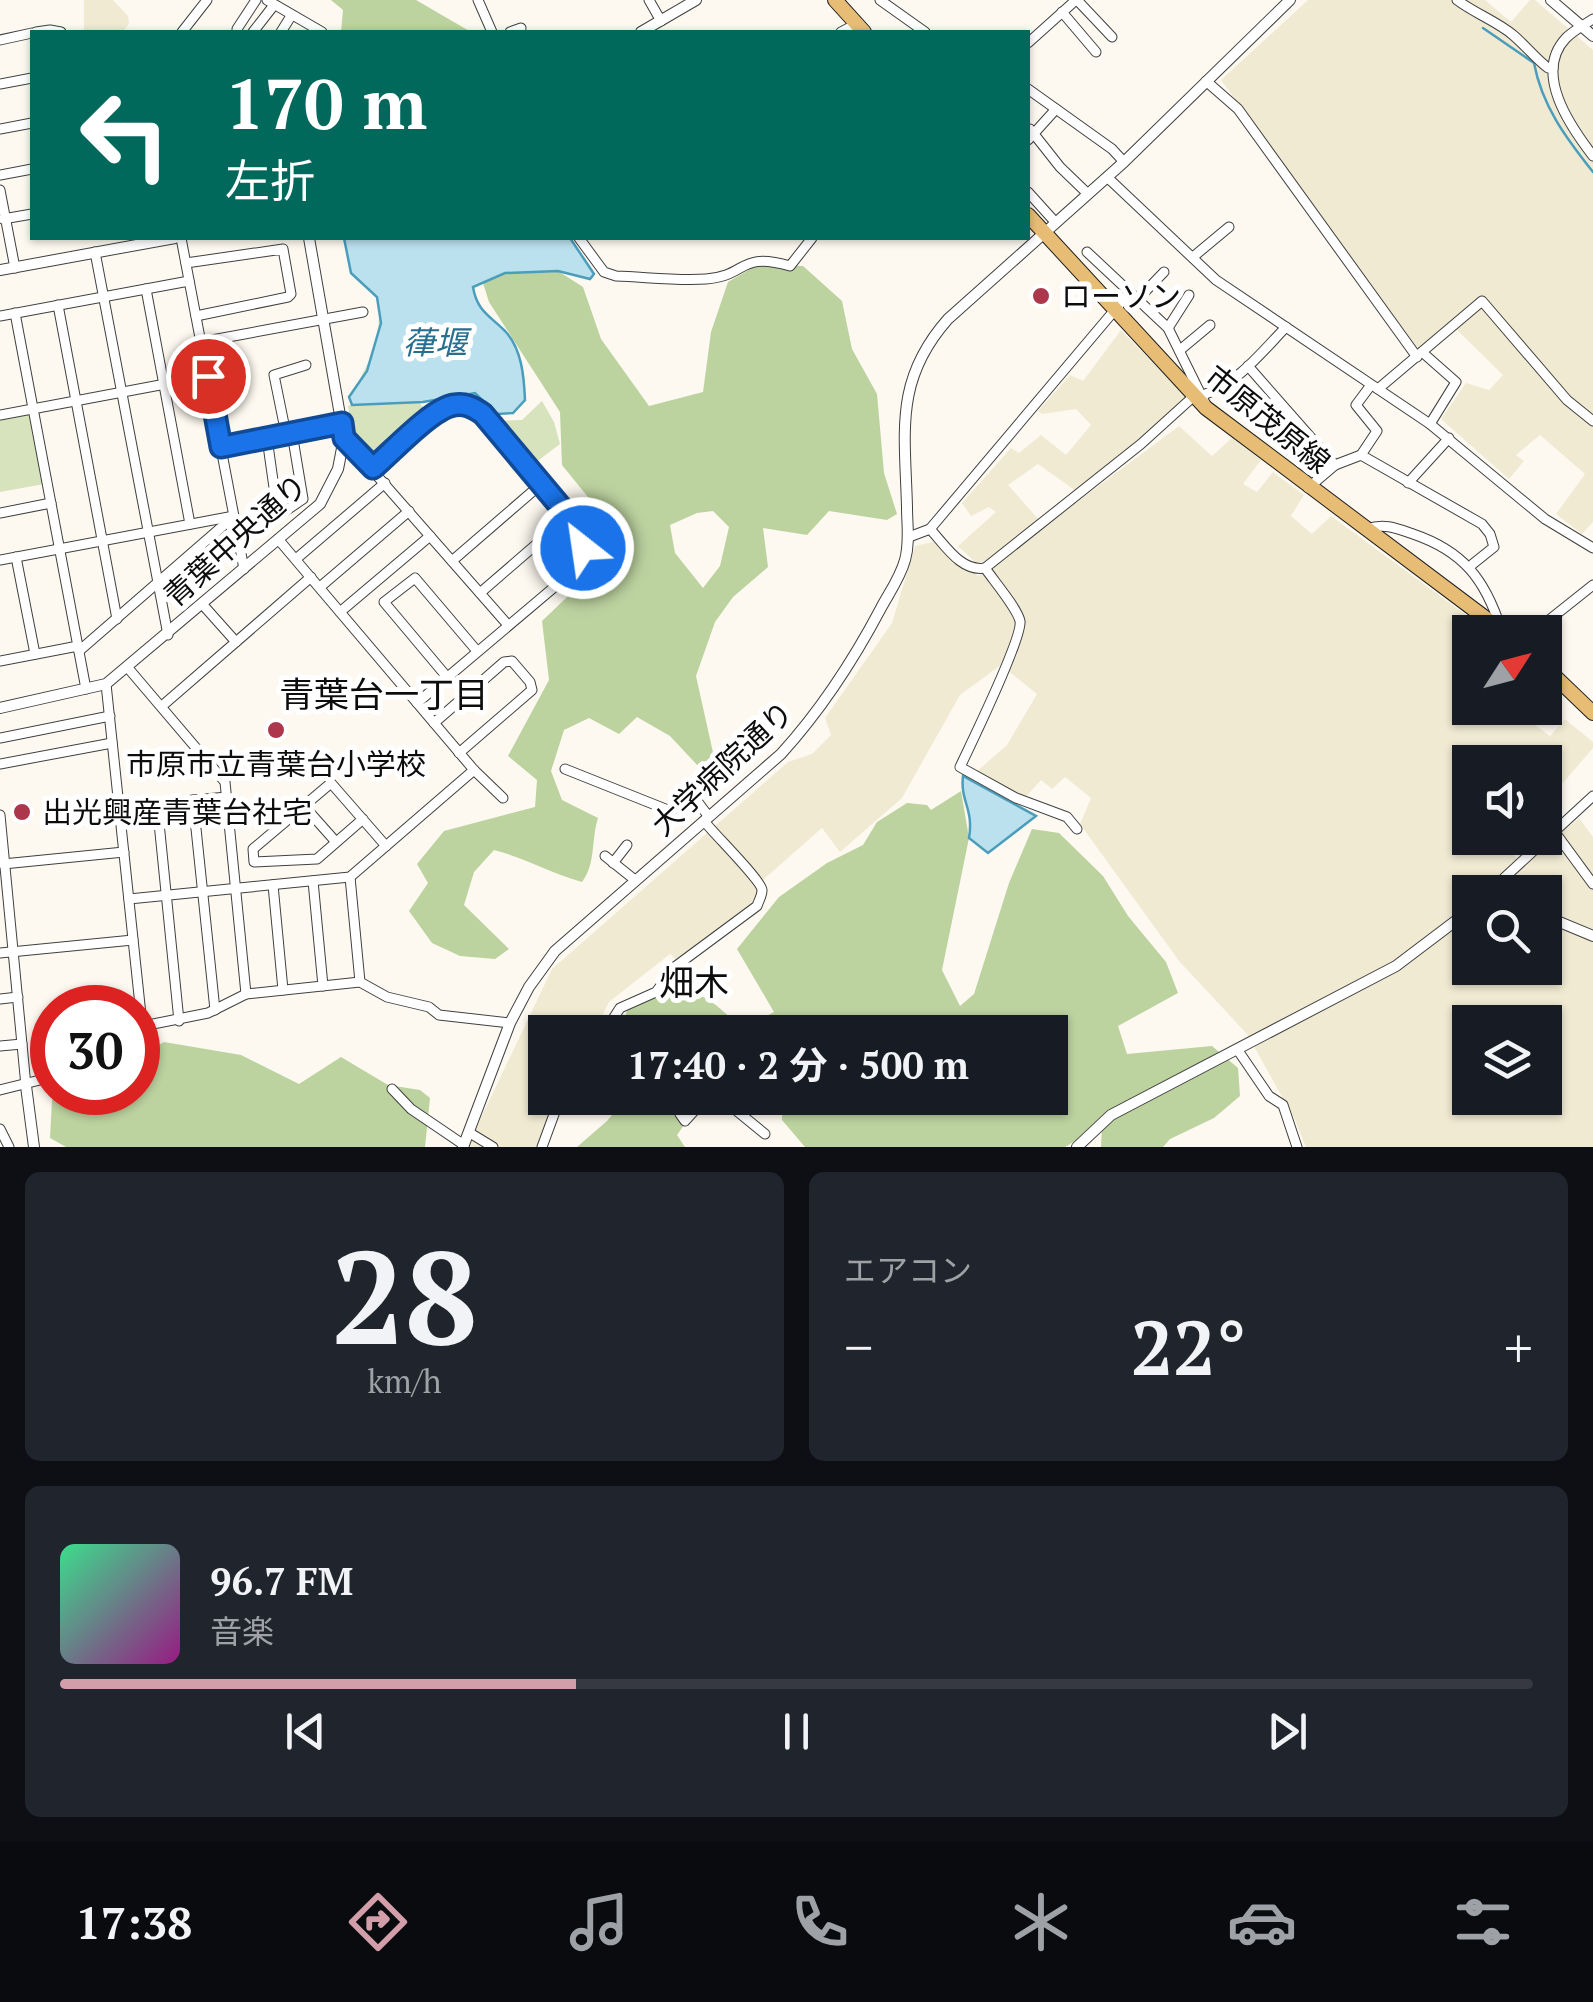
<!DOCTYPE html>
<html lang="ja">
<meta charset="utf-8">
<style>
:root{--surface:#171b24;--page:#20242c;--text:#f1f3f6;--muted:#9ea1a6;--line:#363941;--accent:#d29eaa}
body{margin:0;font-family:"PT Serif","Noto Sans JP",serif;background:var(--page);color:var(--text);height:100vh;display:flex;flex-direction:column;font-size:38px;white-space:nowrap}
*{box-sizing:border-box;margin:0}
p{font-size:32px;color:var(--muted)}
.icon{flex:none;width:55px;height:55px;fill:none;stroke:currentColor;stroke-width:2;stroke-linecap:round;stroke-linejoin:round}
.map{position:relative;height:1147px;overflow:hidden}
.panel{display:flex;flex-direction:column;gap:25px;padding:25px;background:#0d0f14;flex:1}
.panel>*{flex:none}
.top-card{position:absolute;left:30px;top:30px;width:1000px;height:210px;border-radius:0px;box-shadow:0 2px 8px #0004;background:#00695c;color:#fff;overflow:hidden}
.needle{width:65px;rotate:54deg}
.buttons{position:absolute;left:1452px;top:615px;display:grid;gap:20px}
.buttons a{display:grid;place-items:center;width:110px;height:110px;border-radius:0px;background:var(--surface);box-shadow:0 2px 8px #0004;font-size:50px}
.speed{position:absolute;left:30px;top:985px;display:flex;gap:20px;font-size:50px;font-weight:700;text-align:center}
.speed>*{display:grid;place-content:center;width:130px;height:130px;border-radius:50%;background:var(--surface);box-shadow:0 2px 8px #0004;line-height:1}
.speed .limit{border:15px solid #d22;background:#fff;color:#111}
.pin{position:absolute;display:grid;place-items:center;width:85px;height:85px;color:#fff;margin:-42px;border:5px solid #fff;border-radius:50%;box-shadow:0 2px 10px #0007}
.me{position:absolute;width:110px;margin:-55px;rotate:330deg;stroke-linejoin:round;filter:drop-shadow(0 0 8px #0008)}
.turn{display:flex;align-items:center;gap:35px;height:210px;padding:0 30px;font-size:45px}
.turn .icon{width:130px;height:130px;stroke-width:2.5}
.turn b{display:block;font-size:70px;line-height:85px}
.big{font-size:75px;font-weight:700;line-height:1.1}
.panel .tile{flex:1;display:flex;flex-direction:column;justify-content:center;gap:15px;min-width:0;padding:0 35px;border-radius:15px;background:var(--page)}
.panel .dial{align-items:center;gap:0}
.dial b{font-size:130px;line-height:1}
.song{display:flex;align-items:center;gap:30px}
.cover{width:120px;height:120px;border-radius:15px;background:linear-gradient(135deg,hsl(150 70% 55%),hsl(310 70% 35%))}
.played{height:10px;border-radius:5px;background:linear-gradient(90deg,var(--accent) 35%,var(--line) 35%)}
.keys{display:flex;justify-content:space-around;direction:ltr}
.heat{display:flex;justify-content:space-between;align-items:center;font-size:55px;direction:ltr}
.panel .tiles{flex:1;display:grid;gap:25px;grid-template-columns:1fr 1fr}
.tile:last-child{grid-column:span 2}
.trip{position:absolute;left:528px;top:1015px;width:540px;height:100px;border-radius:0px;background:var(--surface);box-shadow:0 2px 8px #0004;font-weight:700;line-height:100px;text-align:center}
.tabs{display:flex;height:160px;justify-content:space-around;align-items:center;background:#090b0e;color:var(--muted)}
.tabs .icon{width:70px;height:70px}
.tabs .current{color:var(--accent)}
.tabs b{font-size:45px;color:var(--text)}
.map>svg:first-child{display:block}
</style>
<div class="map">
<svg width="1593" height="1147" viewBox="0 0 1593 1147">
<rect width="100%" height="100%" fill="#fdf9f0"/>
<g fill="#f0ead3" fill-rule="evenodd">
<polygon points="84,0 113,0 128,16 129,24 122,32 84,32"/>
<polygon points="1308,0 1485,0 1511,22 1530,0 1535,0 1593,50 1593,522 1582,534 1556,514 1585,474 1540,435 1516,455 1524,461 1509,479 1441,419 1466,383 1489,390 1503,375 1453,326 1419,350 1221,80"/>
<polygon points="1121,330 1188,399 1143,439 1076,491 1038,464 1008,485 1041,522 983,562 975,562 958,546 996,512 989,507 971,516 962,503 1011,448 1019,453 1041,435 1066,455 1091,425 1076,409 1042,414 1038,411 1070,375 1083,381"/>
<path d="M 1179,426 L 1212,456 L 1232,438 L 1261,460 L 1243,484 L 1257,492 L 1273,472 L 1304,495 L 1291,516 L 1312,534 L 1331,516 L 1489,632 L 1470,632 L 1470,708 L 1511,708 L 1550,736 L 1565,719 L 1593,742 L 1593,748 L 1563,783 L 1555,772 L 1545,780 L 1545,762 L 1470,762 L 1470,838 L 1499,838 L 1522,865 L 1579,818 L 1593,837 L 1593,1147 L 1306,1147 L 1295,1120 L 1247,1034 L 1179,961 L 1080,824 L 1091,798 L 1065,777 L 1052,789 L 1041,780 L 1023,800 L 976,772 L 1007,745 L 1037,694 L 1001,665 L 960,695 L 902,798 L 840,852 L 822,828 L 764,879 L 764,901 L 680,963 L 670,954 L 609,1002 L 595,1030 L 587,1024 L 578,1032 L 545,1032 L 545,1098 L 558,1098 L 543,1147 L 467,1147 L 552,969 L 788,762 L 812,754 L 831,735 L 825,718 L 892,623 L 915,546 L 937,541 L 978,576 ZM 1470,892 L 1545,892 L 1545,968 L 1470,968 ZM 1470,1022 L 1545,1022 L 1545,1098 L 1470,1098 Z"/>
</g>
<g fill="#d6e3bd">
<path d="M 378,301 L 515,349 L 524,379 L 525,400 L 513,413 L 497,414 L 475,393 L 419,402 L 426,412 L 378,454 L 370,453 L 352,432 L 348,406 L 352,405 L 349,397 C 368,368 383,336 378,301 Z"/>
<polygon points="542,401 554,422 560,444 531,466 496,421 522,420"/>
<polygon points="29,413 44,484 0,492 0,419"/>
</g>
<g fill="#bcd29f" fill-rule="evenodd">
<polygon points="331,0 416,0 471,32 341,32 343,10"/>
<path d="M 759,264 L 803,266 L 842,301 L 852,349 L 877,394 L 884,473 L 897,514 L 887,520 L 829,511 L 807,535 L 763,528 L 768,567 L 733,597 L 715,622 L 696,676 L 714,757 L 699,767 L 670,736 L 637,717 L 619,734 L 589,718 L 564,730 L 551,771 L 562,800 L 598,818 C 591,840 596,864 582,882 C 551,873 525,858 494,850 L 474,872 L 464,905 L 509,949 L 495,959 L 460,956 L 432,943 L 409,911 L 428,883 L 417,864 L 444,831 L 535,807 L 537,780 L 508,756 L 549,680 L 542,621 L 610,556 L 596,507 L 562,465 L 560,412 L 489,302 L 483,283 L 505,273 L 558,271 L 583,287 L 601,339 L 649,406 L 703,392 L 711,332 L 728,282 ZM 713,511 L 729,527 L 720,566 L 703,588 L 675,553 L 670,525 L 697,513 Z"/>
<path d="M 961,791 L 969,838 L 942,970 L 960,1006 L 974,994 L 1009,883 L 1032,829 L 1059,833 L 1103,876 L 1128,916 L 1166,962 L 1178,993 L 1118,1026 L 1127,1054 L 1212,1046 L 1238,1068 L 1240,1096 L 1214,1118 L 1170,1139 L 1163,1147 L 1101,1147 L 1102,1125 L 1065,1147 L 805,1147 L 782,1120 L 782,1098 L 1050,1098 L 1050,1032 L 620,1032 L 630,1002 C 688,984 699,986 742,1029 L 774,1012 L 737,949 L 779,897 L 827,863 L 863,845 L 877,822 L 907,803 L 927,805 L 931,810 Z"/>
<polygon points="164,1042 241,1055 299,1084 341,1057 388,1085 420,1090 430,1098 425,1147 66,1147 50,1138 52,1100 66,1093 138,1092 138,1056"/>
<polygon points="626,1098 703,1098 677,1135 685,1147 577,1147 607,1121"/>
</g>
<g fill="#bbe1ee" stroke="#4b9dbc" stroke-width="2.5">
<path d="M 344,238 L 570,238 L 594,274 L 590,279 L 558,271 L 505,273 L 473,287 C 477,311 489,315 505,331 C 522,349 524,377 525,400 L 513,413 L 497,414 L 475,393 L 423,402 L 352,405 L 349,397 L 367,371 L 381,323 L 377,297 L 351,273 Z"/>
<path d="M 963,776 L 1036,816 L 988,853 L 969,838 C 974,808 960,802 963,776 Z"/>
</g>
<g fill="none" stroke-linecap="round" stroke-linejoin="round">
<path stroke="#4b9dbc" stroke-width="2.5" d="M 1483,28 L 1534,63 C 1542,106 1566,138 1593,172"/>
<g stroke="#404040" stroke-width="11">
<g id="minor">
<polyline points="267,0 322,32"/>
<polyline points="478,0 492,32"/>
<polyline points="649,0 661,21"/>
<polyline points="880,0 925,32"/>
<polyline points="1077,0 1112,37"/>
<path d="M 1457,0 C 1474,13 1498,22 1513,35 C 1525,45 1535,58 1548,68 L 1553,68"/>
<polyline points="1062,12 1096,52"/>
<path d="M 1593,19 C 1584,25 1574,30 1566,38 C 1533,73 1570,126 1593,156"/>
<polyline points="237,29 256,0"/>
<polyline points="36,32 50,30 61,32"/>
<polyline points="182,32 207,0"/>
<polyline points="253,32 274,5"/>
<polyline points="281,32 291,16"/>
<polyline points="510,32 521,28"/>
<polyline points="841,32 856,24"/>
<polyline points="0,40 32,33"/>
<polyline points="1028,43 1076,0"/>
<polyline points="1206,81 1238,109 1417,357"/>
<polyline points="0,84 32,78"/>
<polyline points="1028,89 1112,149 1124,162"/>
<polyline points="0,129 32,123"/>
<polyline points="1030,129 1060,167 1088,194"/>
<polyline points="1028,140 1056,109"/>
<polyline points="0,175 32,169"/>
<polyline points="1107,177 1216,280 1430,424 1545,519 1593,548"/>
<polyline points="0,190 15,268"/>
<polyline points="1028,192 1056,223"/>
<polyline points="3,219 32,214"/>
<polyline points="181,238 244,569"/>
<path d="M 579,238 L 604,272 L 616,276 C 646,277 676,281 706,279 C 748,276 738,251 790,266 L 812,238"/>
<polyline points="95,252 168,635"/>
<polyline points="1087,252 1168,328 1206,405"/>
<polyline points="1193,257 1229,227"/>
<polyline points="186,263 283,249 291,294 288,297 196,316"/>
<polyline points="146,289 190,524"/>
<polyline points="1138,299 1164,272"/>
<polyline points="58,305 117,619"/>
<polyline points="15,313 86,689"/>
<polyline points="0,316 189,281"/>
<polyline points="1168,328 1189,295"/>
<polyline points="201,342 363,312"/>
<polyline points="1180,350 1210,325"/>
<polyline points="1422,352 1456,382 1430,424"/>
<polyline points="1248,366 1335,465"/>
<polyline points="1378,389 1482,301 1567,400 1593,421"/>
<path d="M 1203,395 C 1238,383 1261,353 1286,327"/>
<polyline points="0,415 208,376"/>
<polyline points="286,434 274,375 306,365"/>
<polyline points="267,438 278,516 303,499 292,433"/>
<polyline points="344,438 508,625"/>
<polyline points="221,447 342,423"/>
<polyline points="1361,455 1377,431 1356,405 1371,385"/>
<path d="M 373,468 C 391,453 431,408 453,405 C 465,403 473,407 483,413 L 580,530 C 584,549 582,558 571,573 L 417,703"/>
<polyline points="1408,483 1449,438"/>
<polyline points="1308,488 1335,465 1361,455 1482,524 1490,534 1494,547 1469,567"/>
<polyline points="0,513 51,503"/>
<path d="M 930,529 C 945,545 961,572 985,568 L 1141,444 L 1194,396"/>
<path d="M 1367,529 C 1384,523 1396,528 1413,534 C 1463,551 1485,579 1501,629"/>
<polyline points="909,537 930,529 1130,292"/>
<polyline points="278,539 474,770 503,798"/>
<polyline points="16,557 35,654"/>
<polyline points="296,559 385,483"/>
<polyline points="0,560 234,516"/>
<polyline points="452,561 540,485"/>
<path d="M 985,568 C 994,581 1017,608 1020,621 C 1023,637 970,746 960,767 L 1016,798 L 1067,817 L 1077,829"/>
<polyline points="320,587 409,511"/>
<polyline points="480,593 568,517"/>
<polyline points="203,605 236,642"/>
<polyline points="340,612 430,536"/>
<polyline points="1534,632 1593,585"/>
<polyline points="79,651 232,518"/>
<polyline points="0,661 78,646"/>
<polyline points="128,668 225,782 246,994"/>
<polyline points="447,677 384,602 415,578 477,651"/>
<polyline points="106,684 142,1024"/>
<polyline points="162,706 311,577"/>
<polyline points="434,723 504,662 512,661 530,682 532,690 459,753"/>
<polyline points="0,738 110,716"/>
<polyline points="0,764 112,743"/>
<polyline points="565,769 668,810 697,801 709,817"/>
<polyline points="193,800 215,1010"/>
<polyline points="157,803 179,1021"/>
<polyline points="304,806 336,842"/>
<polyline points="119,807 227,797"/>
<polyline points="0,815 26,1086"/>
<polyline points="363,819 317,859 254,862 253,849 331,783 386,846"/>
<polyline points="1554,831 1593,884"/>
<polyline points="605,856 635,880"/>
<polyline points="613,863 627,845"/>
<polyline points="3,864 124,852"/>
<polyline points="350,877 360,982"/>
<polyline points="313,881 323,986"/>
<polyline points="273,885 283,990"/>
<polyline points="1502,892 1504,878 1593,796"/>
<polyline points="129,899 350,877 474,770"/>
<polyline points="0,953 133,940"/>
<polyline points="0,999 18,997"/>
<polyline points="138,1027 208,1013 246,994 360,982 387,997 429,1007 439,1015 510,1023"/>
<path d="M 613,1032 L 611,1022 L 620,1008 L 656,992 L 676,966 L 757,906 C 759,900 762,896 762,890 C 761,880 714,834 704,821"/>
<polyline points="0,1046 22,1044"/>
<polyline points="1237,1049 1269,1096 1283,1105 1297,1147"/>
<polyline points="392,1089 411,1109 464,1145"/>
<polyline points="0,1090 52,1077"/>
<polyline points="677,1098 680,1114 685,1121 706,1098"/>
<polyline points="721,1098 765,1134"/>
<polyline points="0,1129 9,1147"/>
<polyline points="470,1133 493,1147"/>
<polyline points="542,1147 560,1098"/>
</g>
</g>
<g stroke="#404040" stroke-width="12">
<g id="tertiary">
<polyline points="1551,0 1593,36"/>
<polyline points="641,32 696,0"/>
<polyline points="0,270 175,238"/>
<polyline points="0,708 106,684 320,504 338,469 344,438 309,238"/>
<polyline points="1545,916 1593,936"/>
<polyline points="26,1086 34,1147"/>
<path d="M 463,1147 L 510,1023 L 529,987 L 555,951 L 781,754 C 821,710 853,661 881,608 C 889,593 900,578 905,560 C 910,542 907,525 907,507 C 905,431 894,380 948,319 L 1124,162 L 1290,0"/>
<polyline points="1077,1147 1111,1115 1396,966 1470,910"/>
</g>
</g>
<g stroke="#1e1e1e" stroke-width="16">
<g id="primary">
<polyline points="835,0 864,32"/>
<polyline points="1028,215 1206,408 1504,632"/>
<polyline points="1545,667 1593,713"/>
</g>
</g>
<use href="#minor" stroke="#fff" stroke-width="9"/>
<use href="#tertiary" stroke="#fff" stroke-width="10"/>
<use href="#primary" stroke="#e7bd76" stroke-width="14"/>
</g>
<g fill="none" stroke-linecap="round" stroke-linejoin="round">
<g stroke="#114b97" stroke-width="25">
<path id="route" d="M 208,376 L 221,447 L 342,423 L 344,438 L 373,468 C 391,453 432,408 454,405 C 465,403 473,407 483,414 L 580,530 L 583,548"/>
</g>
<use href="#route" stroke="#1a73e8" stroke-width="18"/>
</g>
<g fill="#ac374c" stroke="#fff" stroke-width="4">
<circle cx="1041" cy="296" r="10"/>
<circle cx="276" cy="730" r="10"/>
<circle cx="22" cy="812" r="10"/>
</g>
<g text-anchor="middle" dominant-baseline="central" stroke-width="10" stroke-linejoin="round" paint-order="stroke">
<g font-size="30" fill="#0d0d0d" stroke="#fff" text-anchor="start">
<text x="1061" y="296">ローソン</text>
<text x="276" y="764" text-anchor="middle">市原市立青葉台小学校</text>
<text x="42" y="812">出光興産青葉台社宅</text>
</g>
<g font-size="30" fill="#0d0d0d" stroke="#fff">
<text transform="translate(1268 419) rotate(39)">市原茂原線</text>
<text transform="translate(235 540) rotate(-42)">青葉中央通り</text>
<text transform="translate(722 768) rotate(-43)">大学病院通り</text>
</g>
<g font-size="32" font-style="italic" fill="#276f8f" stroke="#fff">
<text x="435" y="342">葎堰</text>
</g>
<g font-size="35" fill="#0d0d0d" stroke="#fff">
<text x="384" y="694">青葉台一丁目</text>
<text x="694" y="982">畑木</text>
</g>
</g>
</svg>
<div class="buttons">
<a><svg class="needle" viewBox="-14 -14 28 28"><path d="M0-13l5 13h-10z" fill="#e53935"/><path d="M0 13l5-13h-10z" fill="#9ea1a6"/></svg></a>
<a><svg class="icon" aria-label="sound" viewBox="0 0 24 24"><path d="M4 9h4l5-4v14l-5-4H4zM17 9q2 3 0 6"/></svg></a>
<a><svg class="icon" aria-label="search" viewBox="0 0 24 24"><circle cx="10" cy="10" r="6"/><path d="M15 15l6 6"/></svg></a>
<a><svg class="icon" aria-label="layers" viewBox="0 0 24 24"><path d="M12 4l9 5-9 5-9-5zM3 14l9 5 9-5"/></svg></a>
</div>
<div class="speed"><div class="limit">30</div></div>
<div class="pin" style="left:208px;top:376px;background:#d93025"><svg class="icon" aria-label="arrive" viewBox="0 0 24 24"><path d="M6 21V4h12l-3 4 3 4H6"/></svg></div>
<svg class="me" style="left:583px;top:548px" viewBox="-20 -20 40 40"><circle r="17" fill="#1a73e8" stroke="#fff" stroke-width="3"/><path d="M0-11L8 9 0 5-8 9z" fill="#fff"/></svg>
<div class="trip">17:40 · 2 分 · 500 m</div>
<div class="top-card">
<div class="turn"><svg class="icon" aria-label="left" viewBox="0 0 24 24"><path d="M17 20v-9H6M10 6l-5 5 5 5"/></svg><div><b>170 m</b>左折</div></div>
</div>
</div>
<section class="panel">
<div class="tiles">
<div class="tile dial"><b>28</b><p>km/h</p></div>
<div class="tile"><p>エアコン</p>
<div class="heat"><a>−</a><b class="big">22°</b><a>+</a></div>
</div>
<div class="tile">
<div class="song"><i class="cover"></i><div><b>96.7 FM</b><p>音楽</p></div></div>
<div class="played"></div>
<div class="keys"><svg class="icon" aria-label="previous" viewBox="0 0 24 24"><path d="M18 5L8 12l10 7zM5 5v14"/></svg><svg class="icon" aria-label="pause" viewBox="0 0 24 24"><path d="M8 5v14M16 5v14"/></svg><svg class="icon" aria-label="next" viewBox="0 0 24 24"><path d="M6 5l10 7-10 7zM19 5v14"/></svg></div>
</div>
</div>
</section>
<nav class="tabs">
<b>17:38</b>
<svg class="icon current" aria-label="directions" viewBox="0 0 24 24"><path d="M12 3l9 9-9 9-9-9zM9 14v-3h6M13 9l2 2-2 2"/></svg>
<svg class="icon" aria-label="music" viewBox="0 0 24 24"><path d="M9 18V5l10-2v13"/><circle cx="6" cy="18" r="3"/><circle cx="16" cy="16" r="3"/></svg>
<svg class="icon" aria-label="phone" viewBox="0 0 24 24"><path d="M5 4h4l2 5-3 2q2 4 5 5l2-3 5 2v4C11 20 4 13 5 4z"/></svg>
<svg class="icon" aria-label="climate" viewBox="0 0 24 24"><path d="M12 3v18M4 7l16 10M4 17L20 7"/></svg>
<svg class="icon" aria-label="car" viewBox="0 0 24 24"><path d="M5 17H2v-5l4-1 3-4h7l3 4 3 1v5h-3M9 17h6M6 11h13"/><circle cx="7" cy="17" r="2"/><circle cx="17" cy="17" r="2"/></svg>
<svg class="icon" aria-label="filters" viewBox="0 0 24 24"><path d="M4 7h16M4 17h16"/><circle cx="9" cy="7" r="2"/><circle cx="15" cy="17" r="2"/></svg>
</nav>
